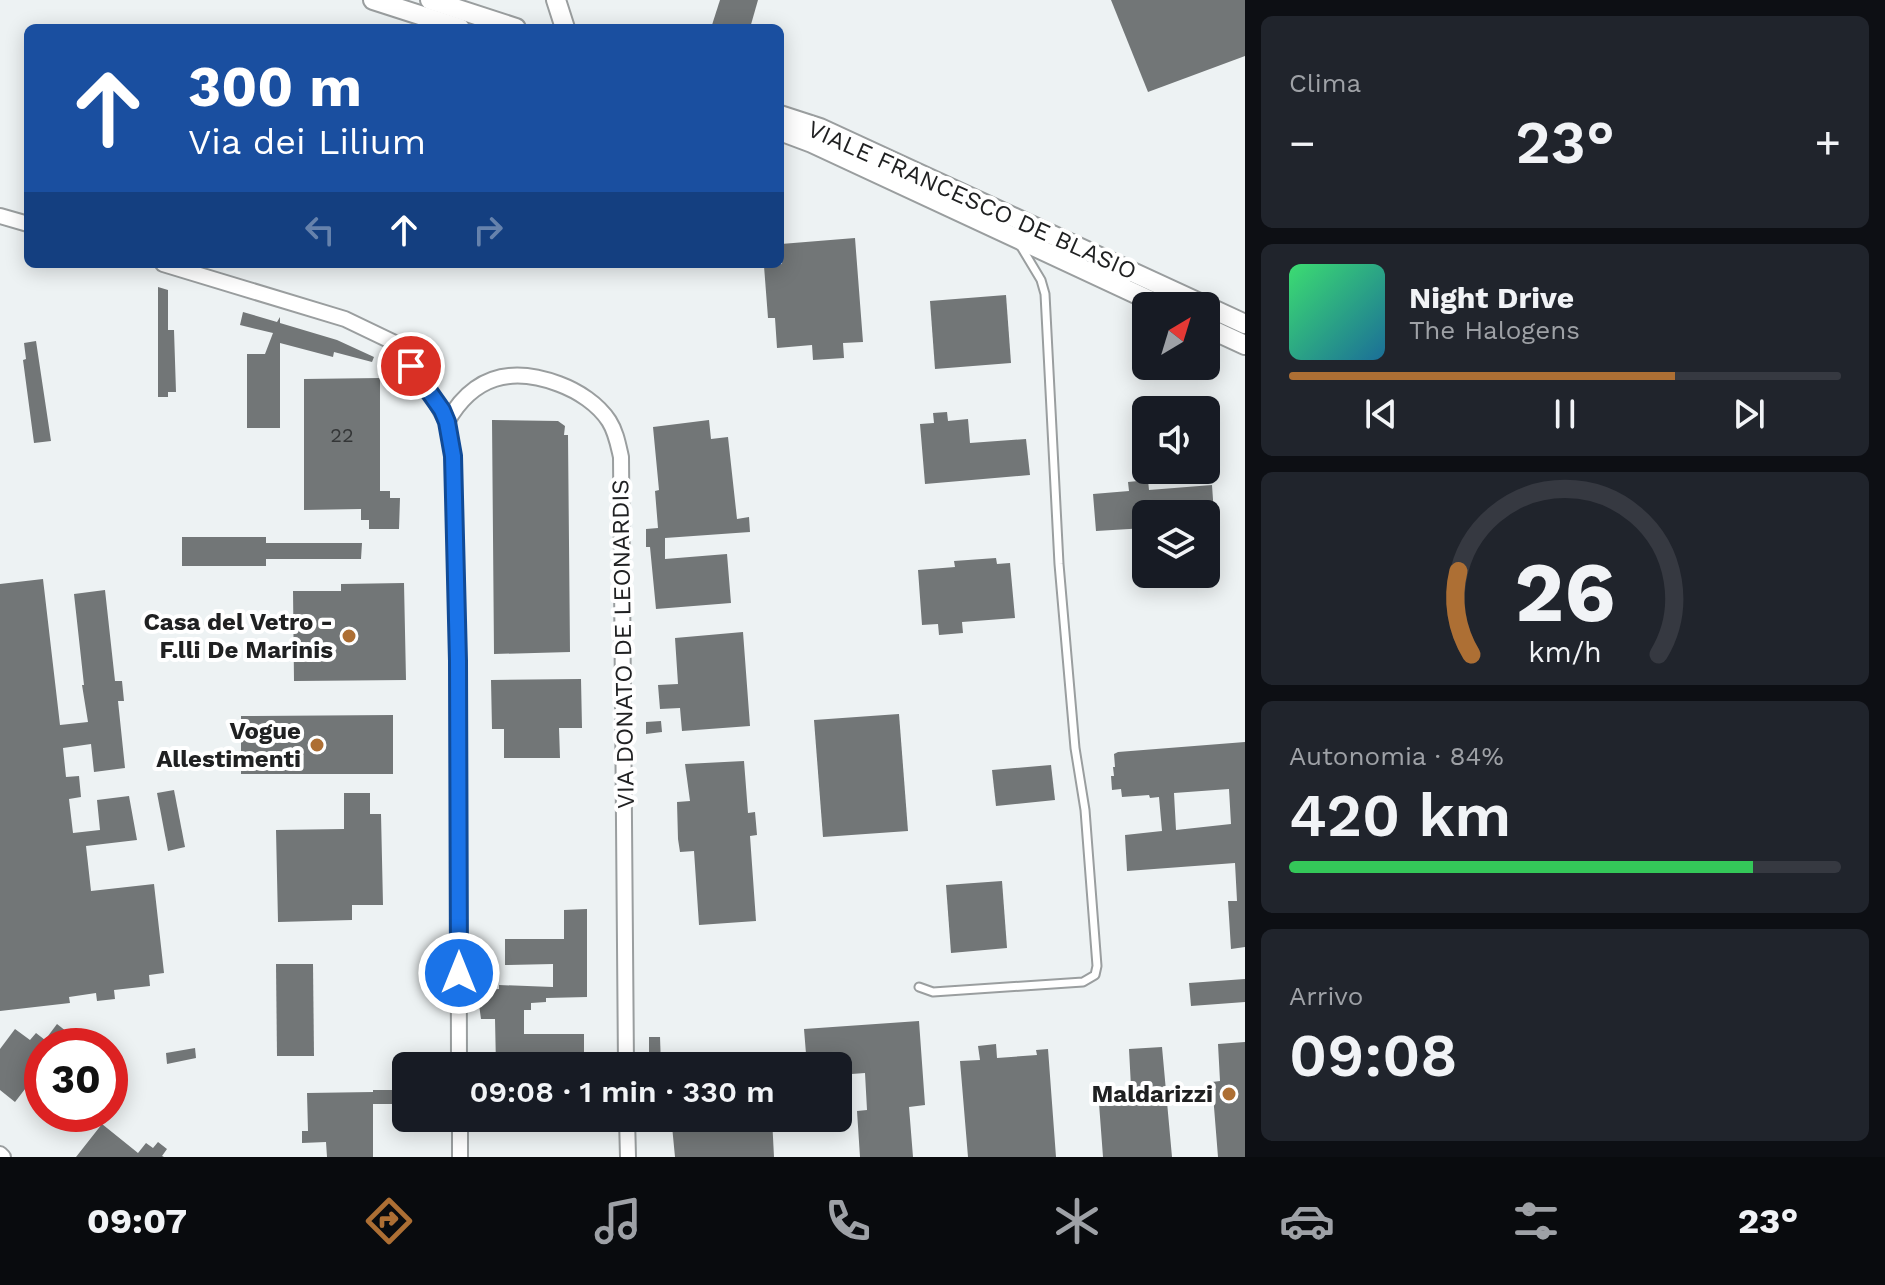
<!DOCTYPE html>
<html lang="it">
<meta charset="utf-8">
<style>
:root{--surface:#171b24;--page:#20242c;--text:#f1f3f6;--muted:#9ea1a6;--line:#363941;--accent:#ad6f34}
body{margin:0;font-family:"Work Sans",sans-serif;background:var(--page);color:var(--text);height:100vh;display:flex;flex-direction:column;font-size:30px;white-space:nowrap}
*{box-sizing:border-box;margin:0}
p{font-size:26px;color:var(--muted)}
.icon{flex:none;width:44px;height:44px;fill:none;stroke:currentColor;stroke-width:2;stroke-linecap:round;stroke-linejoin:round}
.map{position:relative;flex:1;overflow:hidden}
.details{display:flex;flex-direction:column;gap:16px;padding:16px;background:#0d0f14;width:640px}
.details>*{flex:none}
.top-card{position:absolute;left:24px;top:24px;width:760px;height:244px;border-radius:12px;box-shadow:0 4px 20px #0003;background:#1a4fa0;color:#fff;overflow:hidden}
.needle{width:52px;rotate:38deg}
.buttons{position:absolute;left:1132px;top:292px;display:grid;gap:16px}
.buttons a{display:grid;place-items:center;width:88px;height:88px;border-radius:12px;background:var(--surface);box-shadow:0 4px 20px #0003;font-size:40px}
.speed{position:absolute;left:24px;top:1028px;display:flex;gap:16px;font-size:40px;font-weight:700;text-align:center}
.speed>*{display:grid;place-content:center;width:104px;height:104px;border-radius:50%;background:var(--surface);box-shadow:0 4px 20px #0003;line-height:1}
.speed .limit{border:12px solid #d22;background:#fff;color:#111}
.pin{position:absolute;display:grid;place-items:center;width:68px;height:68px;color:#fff;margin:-34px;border:4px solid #fff;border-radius:50%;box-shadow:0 2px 8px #0007}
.me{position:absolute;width:88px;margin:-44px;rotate:0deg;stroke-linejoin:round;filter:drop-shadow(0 0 6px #0008)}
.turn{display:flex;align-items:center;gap:28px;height:168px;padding:0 32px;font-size:36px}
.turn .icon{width:104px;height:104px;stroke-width:2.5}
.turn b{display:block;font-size:56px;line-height:68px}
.lanes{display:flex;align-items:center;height:76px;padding:0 32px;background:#0003;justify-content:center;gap:40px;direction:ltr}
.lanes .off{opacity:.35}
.big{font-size:60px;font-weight:600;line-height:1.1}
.details .card{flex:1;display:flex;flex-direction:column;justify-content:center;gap:12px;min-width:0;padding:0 28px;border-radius:12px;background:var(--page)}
.details .dial{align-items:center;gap:0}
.dial svg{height:208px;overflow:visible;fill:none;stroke:var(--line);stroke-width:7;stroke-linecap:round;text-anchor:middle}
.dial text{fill:var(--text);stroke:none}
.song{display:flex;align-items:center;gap:24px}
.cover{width:96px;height:96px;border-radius:12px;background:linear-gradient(135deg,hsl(140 70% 55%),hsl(200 70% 35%))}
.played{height:8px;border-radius:4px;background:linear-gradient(90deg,var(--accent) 70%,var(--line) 70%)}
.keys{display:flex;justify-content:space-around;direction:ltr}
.heat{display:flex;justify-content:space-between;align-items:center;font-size:44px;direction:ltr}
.charge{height:12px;border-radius:6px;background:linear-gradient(90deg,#34c759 84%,var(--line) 0)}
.trip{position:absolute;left:392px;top:1052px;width:460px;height:80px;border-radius:12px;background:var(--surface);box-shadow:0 4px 20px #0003;font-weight:600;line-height:80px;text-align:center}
.tabs{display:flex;height:128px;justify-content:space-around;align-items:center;background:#090b0e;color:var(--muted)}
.tabs .icon{width:56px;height:56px}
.tabs .on{color:var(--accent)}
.tabs b{font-size:36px;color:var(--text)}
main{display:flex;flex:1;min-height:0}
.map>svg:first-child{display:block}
</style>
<main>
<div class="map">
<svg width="1245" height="1157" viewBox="0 0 1245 1157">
<rect width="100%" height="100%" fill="#edf2f3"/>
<g fill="#727677" fill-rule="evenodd">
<polygon points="720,0 758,0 750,28 711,28"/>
<polygon points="1111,0 1245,0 1245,56 1148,92"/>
<polygon points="855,238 863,342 843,343 844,358 813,360 812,345 777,348 775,318 768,318 764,266 782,264 781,244"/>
<polygon points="158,287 168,290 168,330 174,330 176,392 168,392 168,397 158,397"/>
<polygon points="1006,295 1011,363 935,369 930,301"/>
<polygon points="243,312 277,322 280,317 280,323 337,340 374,357 372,362 334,352 333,357 280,343 280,428 247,428 247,354 265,354 273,333 240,325"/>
<polygon points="36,341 51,441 34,443 23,360 26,359 24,343"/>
<polygon points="380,378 380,491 390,491 390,498 400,498 399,529 369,529 369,520 361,520 361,509 304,510 304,379"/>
<polygon points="947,412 948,421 968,419 970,443 1026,439 1030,475 925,484 920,424 934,423 933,413"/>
<polygon points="492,420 558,421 565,426 564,435 568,435 570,652 494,654"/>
<polygon points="709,420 711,439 728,437 737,519 749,517 750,532 665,538 665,559 727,554 731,603 656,609 650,547 646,547 646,529 658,528 655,491 659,490 653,427"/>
<polygon points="1148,480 1149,490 1212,485 1214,514 1146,514 1146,528 1096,531 1093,494 1129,491 1128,482"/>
<polygon points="182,537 266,537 266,543 362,543 361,559 266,559 266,566 182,566"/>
<polygon points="996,558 997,564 1010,563 1015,618 962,622 963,633 939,635 938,624 922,625 918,570 955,567 954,561"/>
<polygon points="43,579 60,725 88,722 82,685 84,685 74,594 105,590 115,681 122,681 124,701 118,701 125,768 94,772 91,744 63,748 66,777 79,776 81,797 69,799 73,833 100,830 97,800 129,796 137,840 86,846 91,891 154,884 164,973 149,975 150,986 114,990 115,999 97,1001 96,993 69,997 70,1003 0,1011 0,584"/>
<polygon points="404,583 406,680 294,681 293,591 341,591 341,584"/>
<polygon points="743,632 750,726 682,731 680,708 660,709 658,685 678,684 675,638"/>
<polygon points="581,679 582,728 559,728 560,758 504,758 504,729 492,729 491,680"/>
<polygon points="899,714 908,831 823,837 814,720"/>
<polygon points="393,715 393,774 241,774 241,716"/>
<polygon points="661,721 662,732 646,734 646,722"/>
<path d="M 1245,742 L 1245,947 L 1231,949 L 1228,901 L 1237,901 L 1235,863 L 1127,871 L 1125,835 L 1162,831 L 1159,797 L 1150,798 L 1149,795 L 1122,797 L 1121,789 L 1112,790 L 1111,776 L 1114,776 L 1113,767 L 1115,767 L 1114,754 L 1118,752 ZM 1229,789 L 1231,824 L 1176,830 L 1174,793 Z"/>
<polygon points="744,761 748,813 755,812 757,835 750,836 756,921 699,925 694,851 680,852 678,839 677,802 690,801 685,764"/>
<polygon points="1051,765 1055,800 996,806 992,770"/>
<polygon points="174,790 185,847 168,851 157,793"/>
<polygon points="344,793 370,793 370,814 381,814 383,905 352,905 352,920 278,922 276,830 344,829"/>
<polygon points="1002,881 1007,948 951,953 946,885"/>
<polygon points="587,909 587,997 546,998 546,1002 531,1003 531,1010 524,1010 524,1034 584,1034 584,1066 496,1066 495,1019 481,1019 477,990 499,989 499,985 553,987 553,964 505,965 505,939 564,939 564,910"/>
<polygon points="276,964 313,964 314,1056 277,1056"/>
<polygon points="1245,979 1245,1002 1191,1006 1189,983"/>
<polygon points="919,1021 925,1105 909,1107 913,1157 860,1157 857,1111 867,1110 865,1073 838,1075 838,1066 807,1066 804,1029"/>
<polygon points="57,1024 85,1046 42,1046 42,1067 15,1102 0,1090 0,1049 15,1029 30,1040 36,1033 45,1040"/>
<polygon points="649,1037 660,1037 661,1066 649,1066"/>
<polygon points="1245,1042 1245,1157 1218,1157 1212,1082 1220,1081 1218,1044"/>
<polygon points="996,1044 997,1058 1037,1055 1036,1050 1048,1049 1056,1157 968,1157 960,1061 980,1060 978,1046"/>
<polygon points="1162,1047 1172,1157 1103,1157 1098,1090 1131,1087 1129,1049"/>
<polygon points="195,1048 196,1058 167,1064 166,1053"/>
<polygon points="373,1090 400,1090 400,1104 373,1104 373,1157 327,1157 326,1142 302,1143 302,1131 308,1131 307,1093 373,1092"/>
<polygon points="676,1118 772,1118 774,1157 675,1157 672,1126 677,1126"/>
<polygon points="102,1124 138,1153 146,1143 153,1148 158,1142 167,1149 162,1156 164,1157 76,1157"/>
</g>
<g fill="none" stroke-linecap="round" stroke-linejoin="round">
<g stroke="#9a9e9f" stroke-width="11">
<polyline id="service" points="919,987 933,992 1083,982 1095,975 1097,966 1085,810 1075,748 1059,564 1045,294 1041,280 1020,245"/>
</g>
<g stroke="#9a9e9f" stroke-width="18">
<g id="minor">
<polyline points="0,216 28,224"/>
<polyline points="163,264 345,319 395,343 428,388 447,422 453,456 458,661 459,1066"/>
<path d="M 447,422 C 473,376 511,366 559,384 C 578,391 598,404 609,421 C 616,432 618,444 621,457 L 626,1066"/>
<polyline points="460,1118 460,1157"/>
<polyline points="627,1118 628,1157"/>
<polyline points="0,1154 3,1157"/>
</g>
</g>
<g stroke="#9a9e9f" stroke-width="22">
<g id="tertiary">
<polyline points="373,0 460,28"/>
<polyline points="430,0 516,28"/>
<polyline points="556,0 565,28"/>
<polyline points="780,115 820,128 1206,306"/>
<polyline points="780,131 812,143 1162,306"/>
<polyline points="1206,306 1245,324"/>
<polyline points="1206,327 1245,345"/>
</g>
</g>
<use href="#service" stroke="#fff" stroke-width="7"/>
<use href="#minor" stroke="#fff" stroke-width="14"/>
<use href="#tertiary" stroke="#fff" stroke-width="18"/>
</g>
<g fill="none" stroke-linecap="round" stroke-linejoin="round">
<g stroke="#114b97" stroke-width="20">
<polyline id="route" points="411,366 442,410 447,422 453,456 458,661 459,973"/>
</g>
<use href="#route" stroke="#1a73e8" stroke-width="14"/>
</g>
<g fill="#ad6f34" stroke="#fff" stroke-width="3">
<circle cx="349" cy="636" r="8"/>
<circle cx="317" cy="745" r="8"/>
<circle cx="1229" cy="1094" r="8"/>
</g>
<g text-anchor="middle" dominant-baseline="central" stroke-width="8" stroke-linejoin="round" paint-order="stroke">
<g font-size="20" fill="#343637">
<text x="342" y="435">22</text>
</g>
<g font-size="24" fill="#202122" stroke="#fff">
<text transform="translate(972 200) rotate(24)">VIALE FRANCESCO DE BLASIO</text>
<text transform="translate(623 644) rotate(-91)">VIA DONATO DE LEONARDIS</text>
</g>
<g font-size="24" font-weight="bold" fill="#202122" stroke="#fff" text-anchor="end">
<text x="333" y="622">Casa del Vetro -<tspan x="333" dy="28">F.lli De Marinis</tspan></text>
<text x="301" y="731">Vogue<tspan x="301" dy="28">Allestimenti</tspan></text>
<text x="1213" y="1094">Maldarizzi</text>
</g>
</g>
</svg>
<div class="buttons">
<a><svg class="needle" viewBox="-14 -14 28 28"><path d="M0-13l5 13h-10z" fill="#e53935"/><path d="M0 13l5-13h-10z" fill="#9ea1a6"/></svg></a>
<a><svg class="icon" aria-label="sound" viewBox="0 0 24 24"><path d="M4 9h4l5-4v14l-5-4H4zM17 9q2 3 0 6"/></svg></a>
<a><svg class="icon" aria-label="layers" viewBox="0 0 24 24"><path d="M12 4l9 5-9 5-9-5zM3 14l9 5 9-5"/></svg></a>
</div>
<div class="speed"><div class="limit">30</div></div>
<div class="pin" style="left:411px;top:366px;background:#d93025"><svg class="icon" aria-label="arrive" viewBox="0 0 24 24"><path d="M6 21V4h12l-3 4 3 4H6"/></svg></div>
<svg class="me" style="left:459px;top:973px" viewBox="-20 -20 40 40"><circle r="17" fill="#1a73e8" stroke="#fff" stroke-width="3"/><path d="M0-11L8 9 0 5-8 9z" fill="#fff"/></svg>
<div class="trip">09:08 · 1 min · 330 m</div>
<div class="top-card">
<div class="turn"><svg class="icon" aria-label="ahead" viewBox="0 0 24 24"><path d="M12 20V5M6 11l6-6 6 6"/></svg><div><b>300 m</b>Via dei Lilium</div></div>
<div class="lanes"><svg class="icon off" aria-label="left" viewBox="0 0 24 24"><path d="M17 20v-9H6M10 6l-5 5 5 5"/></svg><svg class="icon" aria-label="ahead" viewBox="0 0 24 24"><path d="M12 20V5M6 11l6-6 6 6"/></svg><svg class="icon off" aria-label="right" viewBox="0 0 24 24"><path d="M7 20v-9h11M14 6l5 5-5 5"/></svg></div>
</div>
</div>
<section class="details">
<div class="card"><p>Clima</p>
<div class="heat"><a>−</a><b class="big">23°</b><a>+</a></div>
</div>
<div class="card">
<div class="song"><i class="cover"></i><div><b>Night Drive</b><p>The Halogens</p></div></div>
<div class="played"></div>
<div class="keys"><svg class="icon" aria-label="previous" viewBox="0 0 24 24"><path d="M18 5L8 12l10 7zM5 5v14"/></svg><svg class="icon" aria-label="pause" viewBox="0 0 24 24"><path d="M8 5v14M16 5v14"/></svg><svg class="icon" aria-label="next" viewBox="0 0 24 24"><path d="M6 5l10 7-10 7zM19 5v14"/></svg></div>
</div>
<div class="card dial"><svg viewBox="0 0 100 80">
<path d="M14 69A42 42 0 1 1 86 69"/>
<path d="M14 69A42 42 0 0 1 9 37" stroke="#ad6f34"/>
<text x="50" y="56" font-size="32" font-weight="700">26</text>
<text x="50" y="72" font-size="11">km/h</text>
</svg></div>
<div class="card"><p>Autonomia · 84%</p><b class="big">420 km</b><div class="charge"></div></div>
<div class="card"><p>Arrivo</p><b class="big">09:08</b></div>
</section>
</main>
<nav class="tabs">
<b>09:07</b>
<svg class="icon on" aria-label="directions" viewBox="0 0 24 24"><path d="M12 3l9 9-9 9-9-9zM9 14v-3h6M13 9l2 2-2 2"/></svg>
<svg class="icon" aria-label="music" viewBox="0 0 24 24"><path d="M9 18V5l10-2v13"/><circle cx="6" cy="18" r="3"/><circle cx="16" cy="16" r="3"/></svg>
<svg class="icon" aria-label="phone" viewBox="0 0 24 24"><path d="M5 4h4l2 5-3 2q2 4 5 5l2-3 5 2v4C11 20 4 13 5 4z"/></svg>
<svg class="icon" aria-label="climate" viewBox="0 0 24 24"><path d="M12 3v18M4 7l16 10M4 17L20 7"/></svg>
<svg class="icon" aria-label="car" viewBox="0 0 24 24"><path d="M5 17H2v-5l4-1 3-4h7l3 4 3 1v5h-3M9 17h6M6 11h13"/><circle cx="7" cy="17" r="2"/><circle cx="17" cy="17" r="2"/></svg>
<svg class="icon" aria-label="filters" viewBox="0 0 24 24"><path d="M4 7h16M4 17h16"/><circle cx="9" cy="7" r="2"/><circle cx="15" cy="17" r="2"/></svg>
<b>23°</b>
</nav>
